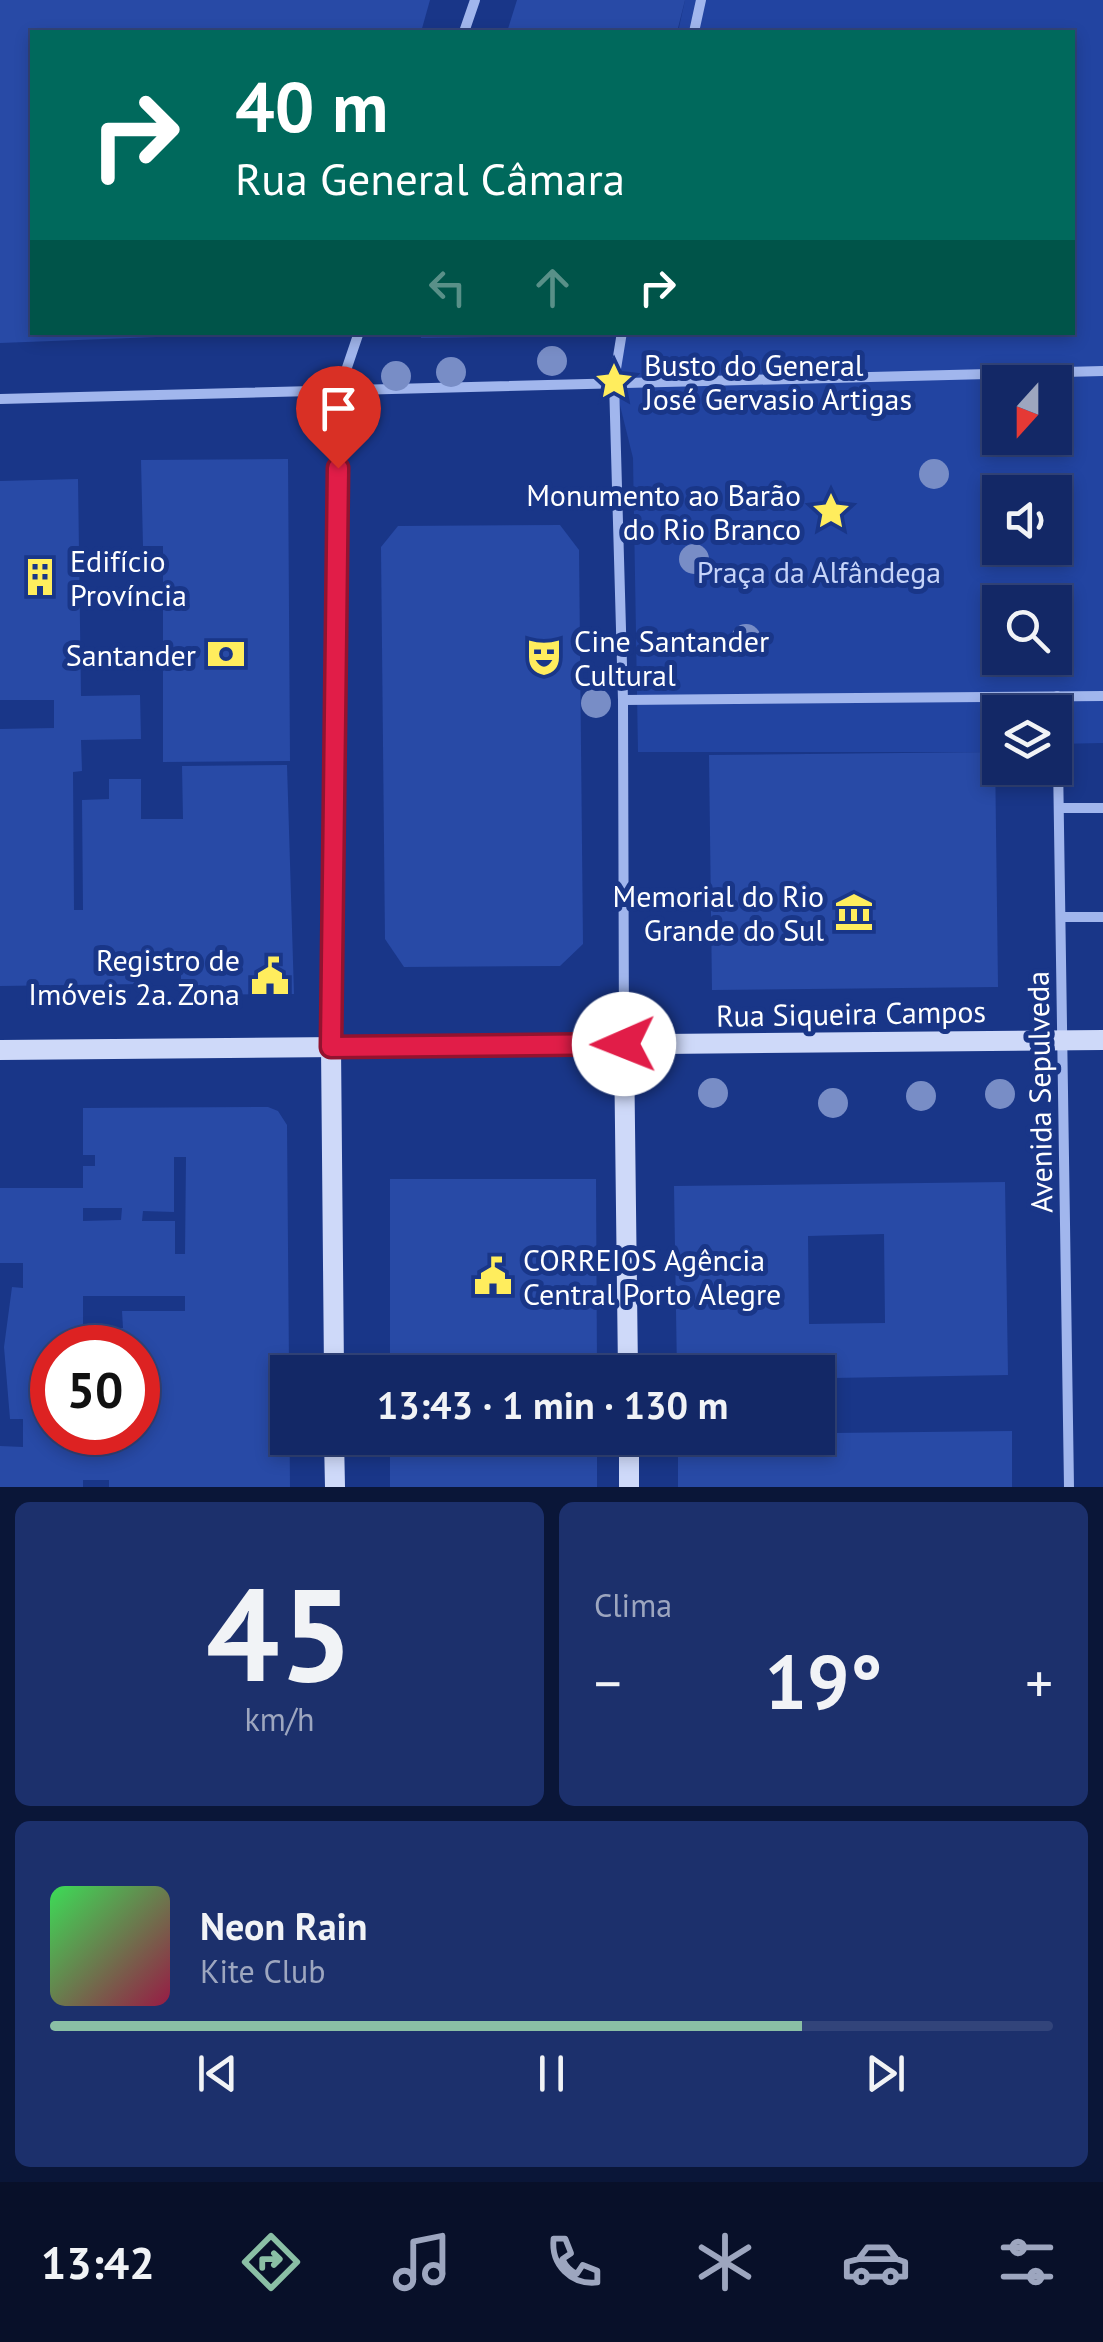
<!DOCTYPE html>
<html lang="pt">
<meta charset="utf-8">
<style>
:root{--surface:#132866;--page:#1c306c;--text:#f1f3f6;--muted:#9da6bf;--line:#32447a;--accent:#8abfa5}
body{margin:0;font-family:"PT Sans",sans-serif;background:var(--page);color:var(--text);height:100vh;display:flex;flex-direction:column;font-size:38px;white-space:nowrap}
*{box-sizing:border-box;margin:0}
p{font-size:32px;color:var(--muted)}
.icon{flex:none;width:55px;height:55px;fill:none;stroke:currentColor;stroke-width:2;stroke-linecap:round;stroke-linejoin:round}
.map{position:relative;height:1487px;overflow:hidden}
.panel{display:flex;flex-direction:column;gap:15px;padding:15px;background:#0a1638;flex:1}
.panel>*{flex:none}
.top-card{position:absolute;left:30px;top:30px;width:1045px;height:305px;border-radius:0px;box-shadow:0 5px 15px #0003,0 0 0 2px var(--line);background:#00695c;color:#fff;overflow:hidden}
.needle{width:65px;rotate:201deg}
.fabs{position:absolute;left:982px;top:365px;display:grid;gap:20px}
.fabs a{display:grid;place-items:center;width:90px;height:90px;border-radius:0px;background:var(--surface);box-shadow:0 5px 15px #0003,0 0 0 2px var(--line);font-size:50px}
.speed{position:absolute;left:30px;top:1325px;display:flex;gap:20px;font-size:50px;font-weight:700;text-align:center}
.speed>*{display:grid;place-content:center;width:130px;height:130px;border-radius:50%;background:var(--surface);box-shadow:0 5px 15px #0003,0 0 0 2px var(--line);line-height:1}
.speed .limit{border:15px solid #d22;background:#fff;color:#111}
.pin{position:absolute;display:grid;place-items:center;width:85px;height:85px;color:#fff;margin:-102px -42px;border-radius:50% 50% 50% 0;rotate:-45deg;box-shadow:0 0 10px #0007}
.pin .icon{rotate:45deg}
.me{position:absolute;width:110px;margin:-55px;rotate:269deg;stroke-linejoin:round;filter:drop-shadow(0 0 8px #0008)}
.turn{display:flex;align-items:center;gap:35px;height:210px;padding:0 40px;font-size:45px}
.turn .icon{width:130px;height:130px;stroke-width:2.5}
.turn b{display:block;font-size:70px;line-height:85px}
.lanes{display:flex;align-items:center;height:95px;padding:0 40px;background:#0003;justify-content:center;gap:50px;direction:ltr}
.lanes .off{opacity:.35}
.big{font-size:75px;font-weight:700;line-height:1.1}
.panel .widget{flex:1;display:flex;flex-direction:column;justify-content:center;gap:15px;min-width:0;padding:0 35px;border-radius:15px;background:var(--page)}
.panel .dial{align-items:center;gap:0}
.dial b{font-size:130px;line-height:1}
.song{display:flex;align-items:center;gap:30px}
.cover{width:120px;height:120px;border-radius:15px;background:linear-gradient(135deg,hsl(130 70% 55%),hsl(340 70% 35%))}
.played{height:10px;border-radius:5px;background:linear-gradient(90deg,var(--accent) 75%,var(--line) 75%)}
.keys{display:flex;justify-content:space-around;direction:ltr}
.heat{display:flex;justify-content:space-between;align-items:center;font-size:55px;direction:ltr}
.panel .tiles{flex:1;display:grid;gap:15px;grid-template-columns:1fr 1fr}
.widget:last-child{grid-column:span 2}
.trip{position:absolute;left:270px;top:1355px;width:565px;height:100px;border-radius:0px;background:var(--surface);box-shadow:0 5px 15px #0003,0 0 0 2px var(--line);font-weight:700;line-height:100px;text-align:center}
.menu{display:flex;height:160px;justify-content:space-around;align-items:center;background:#081029;color:var(--muted)}
.menu .icon{width:70px;height:70px}
.menu .on{color:var(--accent)}
.menu b{font-size:45px;color:var(--text)}
.map>svg:first-child{display:block}
</style>
<div class="map">
<svg width="1103" height="1487" viewBox="0 0 1103 1487">
<rect width="100%" height="100%" fill="#193688"/>
<path fill="#2244a1" fill-rule="evenodd" d="M 685,0 L 1103,0 L 1103,743 L 1055,744 L 1055,712 L 1000,712 L 1000,751 L 995,752 L 638,752 L 633,458 L 614,381 L 617,333 L 1072,332 L 1072,32 L 678,32 ZM 1000,382 L 1055,382 L 1055,438 L 1000,438 ZM 1000,492 L 1055,492 L 1055,548 L 1000,548 ZM 1000,602 L 1055,602 L 1055,658 L 1000,658 Z"/>
<g fill="#284aa6" fill-rule="evenodd">
<polygon points="0,0 430,0 421,32 32,32 32,332 209,335 0,343"/>
<polygon points="517,0 685,0 677,32 507,32"/>
<polygon points="421,332 565,332 565,336 421,338"/>
<polygon points="288,459 290,761 163,762 163,546 143,546 141,460"/>
<polygon points="78,479 81,696 140,695 141,739 81,740 82,771 73,772 74,910 83,910 82,800 109,799 109,779 141,779 141,819 183,819 182,766 287,765 294,994 181,995 181,952 143,952 143,984 0,986 0,729 54,728 54,700 0,700 0,481"/>
<polygon points="560,525 579,550 583,944 560,966 404,967 385,939 381,547 398,526"/>
<polygon points="995,752 998,987 712,990 709,755"/>
<path d="M 268,1107 L 278,1111 L 287,1125 L 290,1487 L 109,1487 L 109,1480 L 83,1480 L 83,1487 L 0,1487 L 0,1446 L 23,1447 L 23,1419 L 10,1419 L 4,1347 L 12,1287 L 23,1288 L 23,1263 L 0,1263 L 0,1188 L 83,1188 L 83,1166 L 95,1166 L 95,1155 L 83,1155 L 83,1108 ZM 174,1157 L 186,1157 L 185,1254 L 175,1254 L 175,1221 L 142,1221 L 143,1211 L 174,1212 ZM 83,1208 L 122,1208 L 121,1220 L 83,1221 ZM 83,1296 L 185,1296 L 185,1311 L 122,1311 L 123,1328 L 83,1328 ZM 52,1348 L 138,1348 L 138,1432 L 52,1432 Z"/>
<polygon points="390,1179 596,1179 597,1372 390,1372"/>
<path d="M 1005,1182 L 1008,1375 L 832,1378 L 833,1433 L 1012,1431 L 1012,1487 L 678,1487 L 678,1438 L 818,1438 L 818,1372 L 677,1372 L 674,1186 ZM 884,1234 L 885,1323 L 809,1324 L 808,1236 Z"/>
<rect x="390" y="1438" width="207" height="49"/>
</g>
<g fill="none" stroke-linecap="round" stroke-linejoin="round">
<g stroke="#a1b6ed" stroke-width="10">
<polyline points="464,32 475,0"/>
<polyline points="694,32 701,0"/>
<polyline points="622,332 614,381 623,700 624,1043"/>
<polyline points="0,399 1103,371"/>
<polyline points="1057,696 1069,1487"/>
<polyline points="623,700 1103,696"/>
<polyline points="1060,808 1103,808"/>
<polyline points="1062,917 1103,917"/>
<polyline points="331,1047 339,391 359,332"/>
</g>
<g stroke="#ced9f9" stroke-width="20">
<polyline points="624,1044 628,1372"/>
<polyline points="331,1047 334,1372"/>
<polyline points="0,1050 1103,1040"/>
<polyline points="334,1438 335,1487"/>
<polyline points="629,1438 629,1487"/>
</g>
</g>
<g fill="#788dc6">
<circle cx="552" cy="361" r="15"/>
<circle cx="451" cy="372" r="15"/>
<circle cx="396" cy="376" r="15"/>
<circle cx="934" cy="474" r="15"/>
<circle cx="694" cy="559" r="15"/>
<circle cx="746" cy="639" r="15"/>
<circle cx="596" cy="703" r="15"/>
<circle cx="713" cy="1093" r="15"/>
<circle cx="1000" cy="1094" r="15"/>
<circle cx="921" cy="1096" r="15"/>
<circle cx="833" cy="1103" r="15"/>
</g>
<g fill="none" stroke-linecap="round" stroke-linejoin="round">
<g stroke="#92132f" stroke-width="25">
<polyline id="route" points="338,468 331,1047 624,1044"/>
</g>
<use href="#route" stroke="#e11d48" stroke-width="18"/>
</g>
<defs>
<g id="sight-bare" transform="scale(3)"><path d="M0-6L1.8-2.2L6-1.7L2.9 1.2L3.7 5.4L0 3.3L-3.7 5.4L-2.9 1.2L-6-1.7L-1.8-2.2Z" fill="#ffed5d" stroke="#193688" stroke-width="2.5" paint-order="stroke"/></g>
<g id="building-bare" transform="scale(3)"><path d="M-4-6H4V6H1V3H-1V6H-4ZM-2.5-4.3h1.7v1.8h-1.7ZM.8-4.3h1.7v1.8H.8ZM-2.5-1h1.7V.8h-1.7ZM.8-1h1.7V.8H.8Z" fill="#ffed5d" stroke="#193688" stroke-width="2.5" paint-order="stroke"/></g>
<g id="bank-bare" transform="scale(3)"><path d="M-6-4H6V4H-6ZM0-2.3a2.3 2.3 0 1 0 0 4.6a2.3 2.3 0 1 0 0-4.6Z" fill="#ffed5d" stroke="#193688" stroke-width="2.5" paint-order="stroke"/></g>
<g id="theatre-bare" transform="scale(3)"><path d="M-5-5.5Q0-4 5-5.5V0Q5 5 0 6Q-5 5-5 0ZM-3.3-2.5H-1v1.5H-3.3ZM1-2.5H3.3v1.5H1ZM-2.8 1Q0 5.5 2.8 1Z" fill="#ffed5d" stroke="#193688" stroke-width="2.5" paint-order="stroke"/></g>
<g id="museum-bare" transform="scale(3)"><path d="M0-6L6-3V-2H-6V-3ZM-5-1h2V3h-2ZM-1-1h2V3h-2ZM3-1h2V3H3ZM-6 4H6V6H-6Z" fill="#ffed5d" stroke="#193688" stroke-width="2.5" paint-order="stroke"/></g>
<g id="civic-bare" transform="scale(3)"><path d="M-.6-6.5H3V-4.5H.6V-3L4-1V1h2V6H-6V1h2V-1L-.6-3ZM-1.2 2.5V6h2.4V2.5Z" fill="#ffed5d" stroke="#193688" stroke-width="2.5" paint-order="stroke"/></g>
</defs>
<g fill-rule="evenodd">
<use href="#sight-bare" x="614" y="381"/>
<use href="#sight-bare" x="831" y="511"/>
<use href="#building-bare" x="40" y="577"/>
<use href="#bank-bare" x="226" y="654"/>
<use href="#theatre-bare" x="544" y="657"/>
<use href="#museum-bare" x="854" y="912"/>
<use href="#civic-bare" x="270" y="976"/>
<use href="#civic-bare" x="493" y="1276"/>
</g>
<g text-anchor="middle" dominant-baseline="central" stroke-width="10" stroke-linejoin="round" paint-order="stroke">
<g font-size="30" fill="#fff" stroke="#193688" text-anchor="start">
<text x="644" y="364">Busto do General<tspan x="644" dy="34">José Gervasio Artigas</tspan></text>
<text x="801" y="494" text-anchor="end">Monumento ao Barão<tspan x="801" dy="34">do Rio Branco</tspan></text>
<text x="70" y="560">Edifício<tspan x="70" dy="34">Província</tspan></text>
<text x="574" y="640">Cine Santander<tspan x="574" dy="34">Cultural</tspan></text>
<text x="196" y="654" text-anchor="end">Santander</text>
<text x="824" y="895" text-anchor="end">Memorial do Rio<tspan x="824" dy="34">Grande do Sul</tspan></text>
<text x="240" y="959" text-anchor="end">Registro de<tspan x="240" dy="34">Imóveis 2a. Zona</tspan></text>
<text x="523" y="1259">CORREIOS Agência<tspan x="523" dy="34">Central Porto Alegre</tspan></text>
</g>
<g font-size="30" fill="#c6d4f9" stroke="#193688">
<text x="819" y="571">Praça da Alfândega</text>
</g>
<g font-size="30" fill="#fff" stroke="#193688">
<text transform="translate(851 1013) rotate(-1)">Rua Siqueira Campos</text>
<text transform="translate(1039 1092) rotate(-91)">Avenida Sepulveda</text>
</g>
</g>
</svg>
<div class="fabs">
<a><svg class="needle" viewBox="-14 -14 28 28"><path d="M0-13l5 13h-10z" fill="#e53935"/><path d="M0 13l5-13h-10z" fill="#9da6bf"/></svg></a>
<a><svg class="icon" aria-label="sound" viewBox="0 0 24 24"><path d="M4 9h4l5-4v14l-5-4H4zM17 9q2 3 0 6"/></svg></a>
<a><svg class="icon" aria-label="search" viewBox="0 0 24 24"><circle cx="10" cy="10" r="6"/><path d="M15 15l6 6"/></svg></a>
<a><svg class="icon" aria-label="layers" viewBox="0 0 24 24"><path d="M12 4l9 5-9 5-9-5zM3 14l9 5 9-5"/></svg></a>
</div>
<div class="speed"><div class="limit">50</div></div>
<div class="pin" style="left:338px;top:468px;background:#d93025"><svg class="icon" aria-label="arrive" viewBox="0 0 24 24"><path d="M6 21V4h12l-3 4 3 4H6"/></svg></div>
<svg class="me" style="left:624px;top:1044px" viewBox="-20 -20 40 40"><circle r="19" fill="#fff"/><path d="M0-13L10 11 0 6-10 11z" fill="#e11d48"/></svg>
<div class="trip">13:43 · 1 min · 130 m</div>
<div class="top-card">
<div class="turn"><svg class="icon" aria-label="right" viewBox="0 0 24 24"><path d="M7 20v-9h11M14 6l5 5-5 5"/></svg><div><b>40 m</b>Rua General Câmara</div></div>
<div class="lanes"><svg class="icon off" aria-label="left" viewBox="0 0 24 24"><path d="M17 20v-9H6M10 6l-5 5 5 5"/></svg><svg class="icon off" aria-label="ahead" viewBox="0 0 24 24"><path d="M12 20V5M6 11l6-6 6 6"/></svg><svg class="icon" aria-label="right" viewBox="0 0 24 24"><path d="M7 20v-9h11M14 6l5 5-5 5"/></svg></div>
</div>
</div>
<section class="panel">
<div class="tiles">
<div class="widget dial"><b>45</b><p>km/h</p></div>
<div class="widget"><p>Clima</p>
<div class="heat"><a>−</a><b class="big">19°</b><a>+</a></div>
</div>
<div class="widget">
<div class="song"><i class="cover"></i><div><b>Neon Rain</b><p>Kite Club</p></div></div>
<div class="played"></div>
<div class="keys"><svg class="icon" aria-label="previous" viewBox="0 0 24 24"><path d="M18 5L8 12l10 7zM5 5v14"/></svg><svg class="icon" aria-label="pause" viewBox="0 0 24 24"><path d="M8 5v14M16 5v14"/></svg><svg class="icon" aria-label="next" viewBox="0 0 24 24"><path d="M6 5l10 7-10 7zM19 5v14"/></svg></div>
</div>
</div>
</section>
<nav class="menu">
<b>13:42</b>
<svg class="icon on" aria-label="directions" viewBox="0 0 24 24"><path d="M12 3l9 9-9 9-9-9zM9 14v-3h6M13 9l2 2-2 2"/></svg>
<svg class="icon" aria-label="music" viewBox="0 0 24 24"><path d="M9 18V5l10-2v13"/><circle cx="6" cy="18" r="3"/><circle cx="16" cy="16" r="3"/></svg>
<svg class="icon" aria-label="phone" viewBox="0 0 24 24"><path d="M5 4h4l2 5-3 2q2 4 5 5l2-3 5 2v4C11 20 4 13 5 4z"/></svg>
<svg class="icon" aria-label="climate" viewBox="0 0 24 24"><path d="M12 3v18M4 7l16 10M4 17L20 7"/></svg>
<svg class="icon" aria-label="car" viewBox="0 0 24 24"><path d="M5 17H2v-5l4-1 3-4h7l3 4 3 1v5h-3M9 17h6M6 11h13"/><circle cx="7" cy="17" r="2"/><circle cx="17" cy="17" r="2"/></svg>
<svg class="icon" aria-label="filters" viewBox="0 0 24 24"><path d="M4 7h16M4 17h16"/><circle cx="9" cy="7" r="2"/><circle cx="15" cy="17" r="2"/></svg>
</nav>
